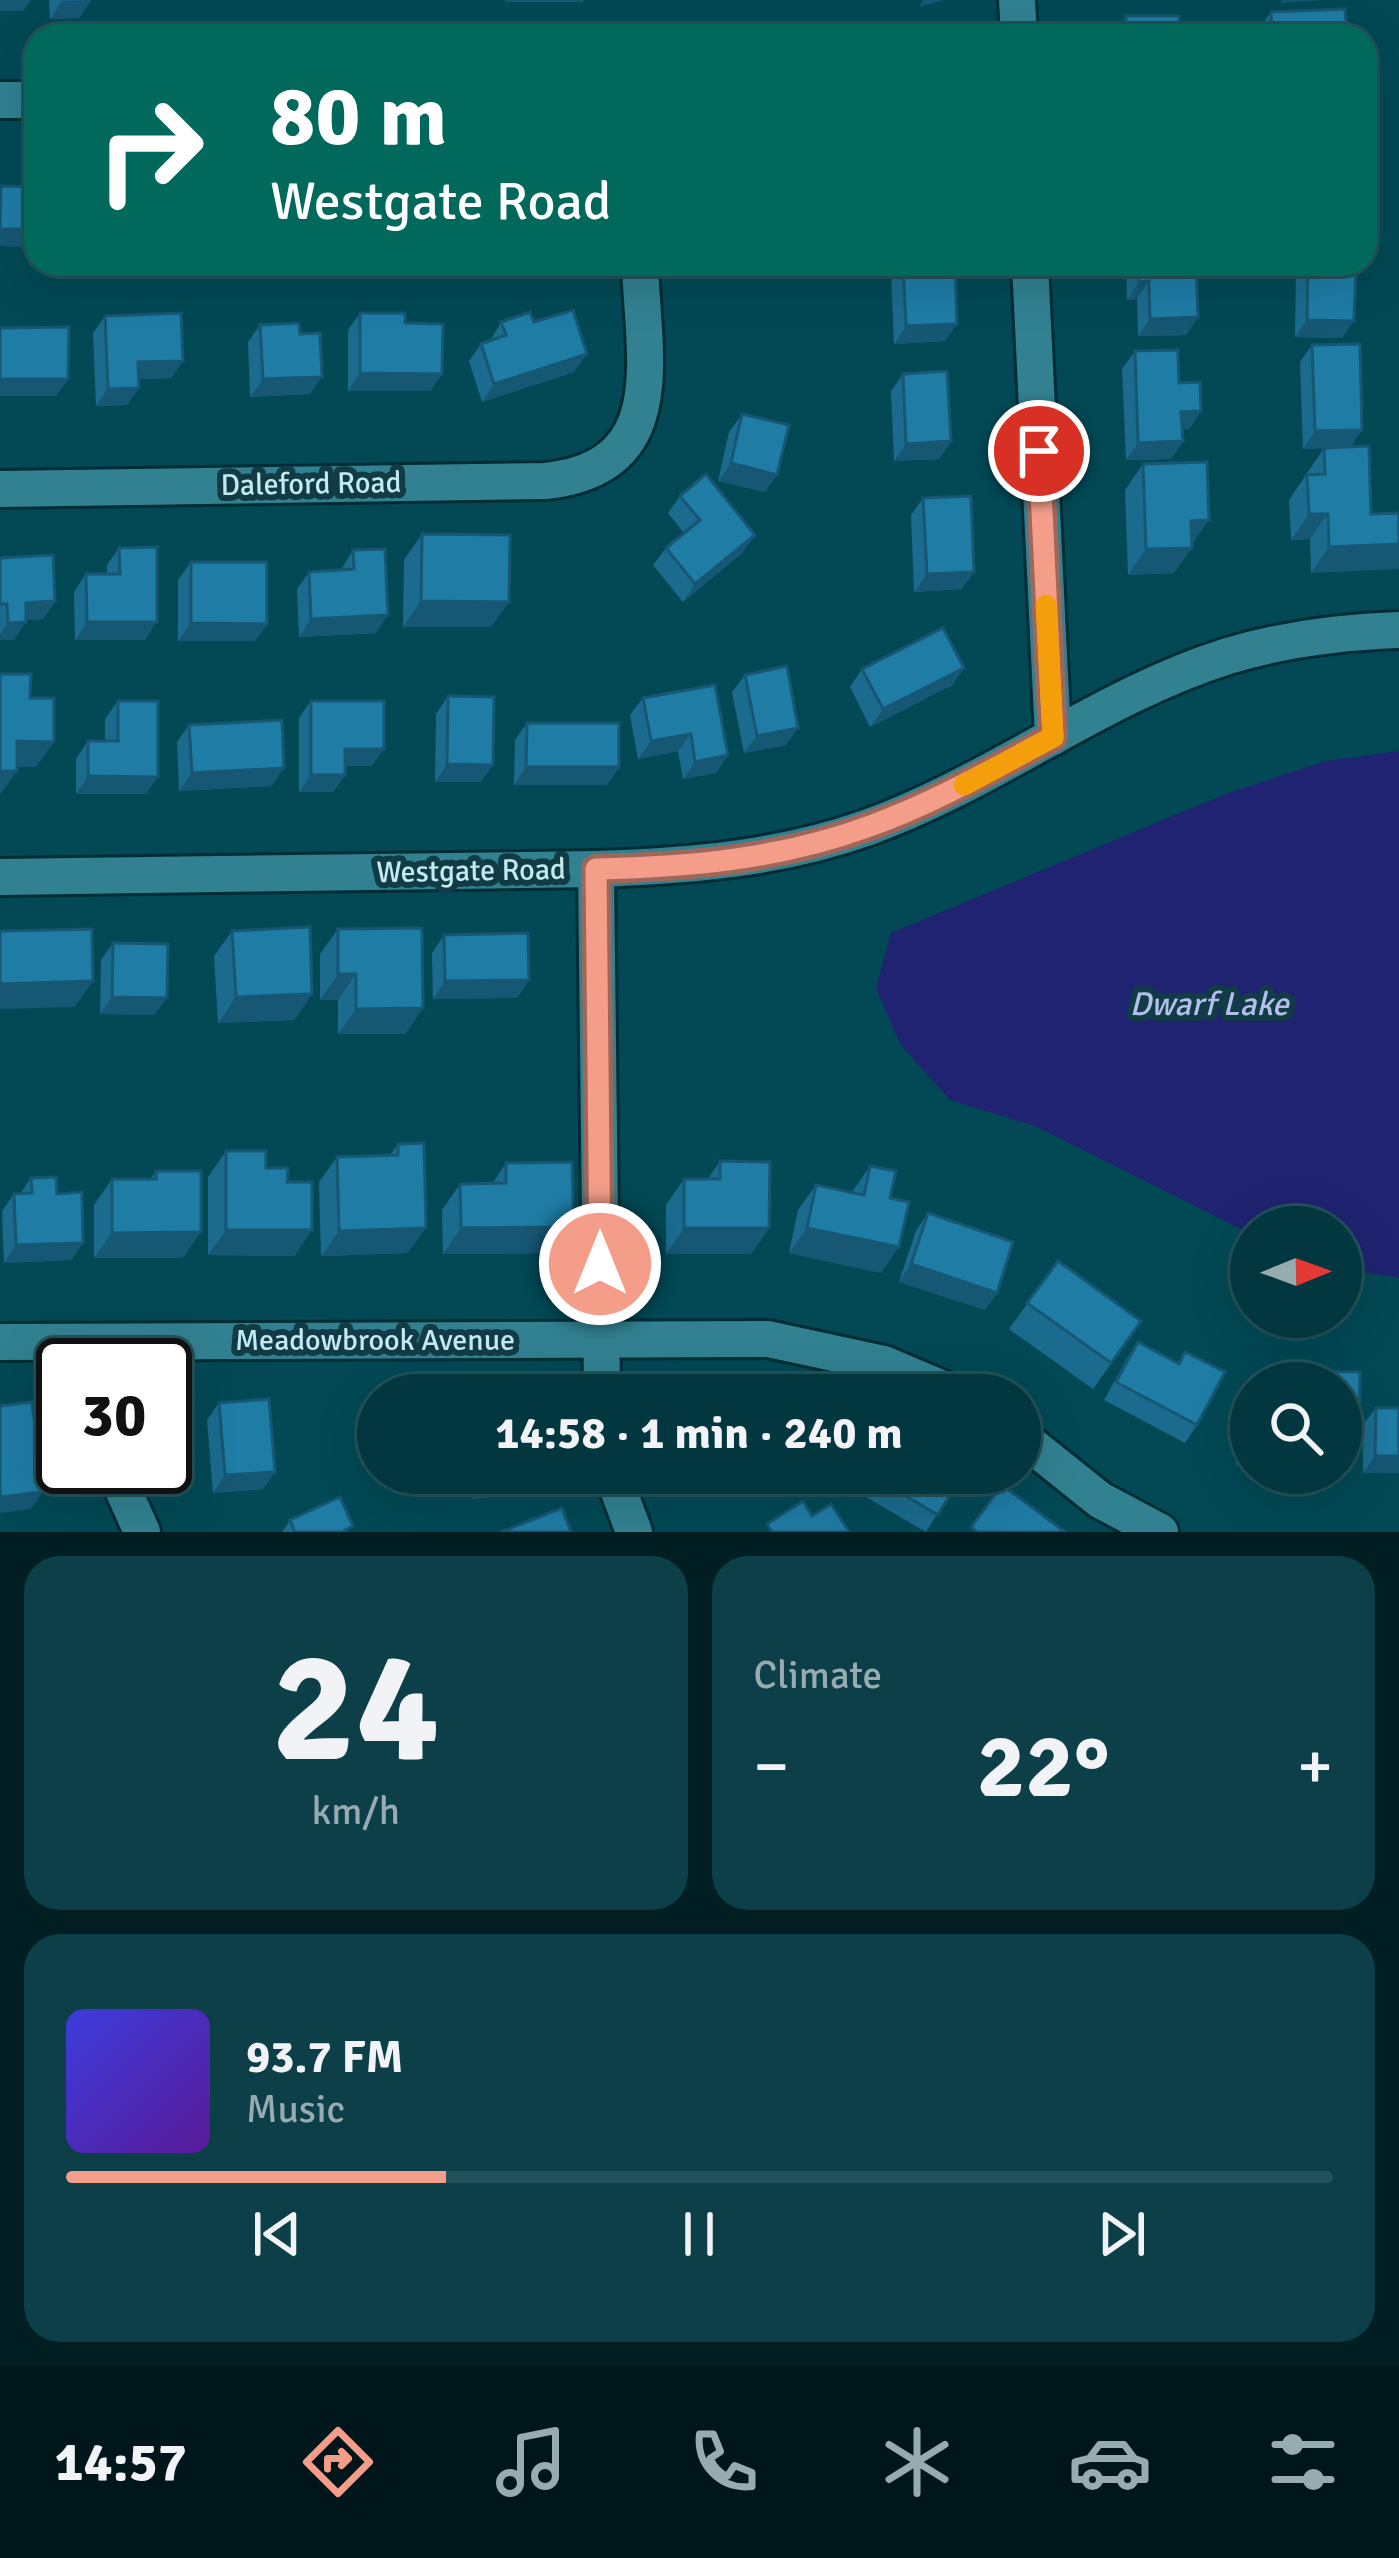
<!DOCTYPE html>
<meta charset="utf-8">
<style>
:root{--surface:#023740;--page:#0c3f47;--text:#f1f3f6;--muted:#96acb1;--line:#235159;--accent:#f49e8a}
body{margin:0;font-family:Signika,sans-serif;background:var(--page);color:var(--text);height:100vh;display:flex;flex-direction:column;font-size:45px;white-space:nowrap}
*{box-sizing:border-box;margin:0}
p{font-size:39px;color:var(--muted)}
.icon{flex:none;width:66px;height:66px;fill:none;stroke:currentColor;stroke-width:2;stroke-linecap:round;stroke-linejoin:round}
.map{position:relative;height:1532px;overflow:hidden}
.drawer{display:flex;flex-direction:column;gap:24px;padding:24px;background:#011e23;flex:1}
.drawer>*{flex:none}
.hud{position:absolute;left:24px;top:24px;width:1353px;height:252px;border-radius:36px;box-shadow:0 12px 48px #0002,0 0 0 3px var(--line);background:#00695c;color:#fff;overflow:hidden}
.needle{width:78px;rotate:89deg}
.controls{position:absolute;left:1230px;top:1206px;display:grid;gap:24px}
.controls a{display:grid;place-items:center;width:132px;height:132px;border-radius:50%;background:var(--surface);box-shadow:0 12px 48px #0002,0 0 0 3px var(--line);font-size:60px}
.speed{position:absolute;left:36px;top:1338px;display:flex;gap:24px;font-size:60px;font-weight:700;text-align:center}
.speed>*{display:grid;place-content:center;width:156px;height:156px;border-radius:50%;background:var(--surface);box-shadow:0 12px 48px #0002,0 0 0 3px var(--line);line-height:1}
.speed .limit{border:6px solid #111;border-radius:18px;background:#fff;color:#111}
.pin{position:absolute;display:grid;place-items:center;width:102px;height:102px;color:#fff;margin:-51px;border:6px solid #fff;border-radius:50%;box-shadow:0 3px 12px #0007}
.me{position:absolute;width:132px;margin:-66px;rotate:0deg;stroke-linejoin:round;filter:drop-shadow(0 0 9px #0008)}
.turn{display:flex;align-items:center;gap:42px;height:252px;padding:0 48px;font-size:54px}
.turn .icon{width:156px;height:156px;stroke-width:2.5}
.turn b{display:block;font-size:84px;line-height:102px}
.big{font-size:90px;font-weight:700;line-height:1.1}
.drawer .card{flex:1;display:flex;flex-direction:column;justify-content:center;gap:18px;min-width:0;padding:0 42px;border-radius:36px;background:var(--page)}
.drawer .dial{align-items:center;gap:0}
.dial b{font-size:156px;line-height:1}
.song{display:flex;align-items:center;gap:36px}
.cover{width:144px;height:144px;border-radius:18px;background:linear-gradient(135deg,hsl(240 70% 55%),hsl(270 70% 35%))}
.played{height:12px;border-radius:6px;background:linear-gradient(90deg,var(--accent) 30%,var(--line) 30%)}
.keys{display:flex;justify-content:space-around;direction:ltr}
.heat{display:flex;justify-content:space-between;align-items:center;font-size:66px;direction:ltr}
.drawer .tiles{flex:1;display:grid;gap:24px;grid-template-columns:1fr 1fr}
.card:last-child{grid-column:span 2}
.trip{position:absolute;left:357px;top:1374px;width:684px;height:120px;border-radius:60px;background:var(--surface);box-shadow:0 12px 48px #0002,0 0 0 3px var(--line);font-weight:700;line-height:120px;text-align:center}
.menu{display:flex;height:192px;justify-content:space-around;align-items:center;background:#01161a;color:var(--muted)}
.menu .icon{width:84px;height:84px}
.menu .on{color:var(--accent)}
.menu b{font-size:54px;color:var(--text)}
.map>svg:first-child{display:block}
</style>
<div class="map">
<svg width="1399" height="1532" viewBox="0 0 1399 1532">
<rect width="100%" height="100%" fill="#024955"/>
<polygon fill="#1f2371" points="1399,751 1399,1278 1341,1269 1341,1227 1251,1227 1251,1234 1035,1126 950,1100 900,1044 876,988 891,933 1223,795 1326,761"/>
<g fill="none" stroke-linecap="round" stroke-linejoin="round">
<g stroke="#002d35" stroke-width="42">
<g id="minor">
<polyline points="1017,0 1019,36"/>
<polyline points="0,100 36,100"/>
<polyline points="1030,264 1053,737"/>
<path d="M 0,489 L 545,481 C 673,468 643,358 640,264"/>
<polyline points="596,869 602,1395"/>
<path d="M 0,877 L 596,869 C 688,866 778,859 866,828 C 992,783 1100,696 1228,656 C 1284,639 1341,632 1399,630"/>
<polyline points="0,1342 768,1339 884,1364 957,1395"/>
<polyline points="1020,1436 1100,1500 1160,1532"/>
<polyline points="113,1467 142,1532"/>
<polyline points="612,1473 634,1532"/>
</g>
</g>
<use href="#minor" stroke="#318191" stroke-width="36"/>
</g>
<g fill="#1b6b8e">
<polygon points="49,0 91,0 79,18 50,19"/>
<polygon points="1271,12 1347,36 1259,36 1258,30"/>
<polygon points="1126,16 1179,36 1114,36"/>
<polygon points="35,161 36,247 0,246 0,188 22,187 22,179"/>
<polygon points="896,264 955,264 945,341 894,344 891,272"/>
<polygon points="1126,264 1196,264 1198,317 1186,335 1138,336 1137,299 1127,300"/>
<polygon points="1296,264 1356,264 1342,338 1295,337"/>
<polygon points="360,313 405,323 442,374 430,391 348,391 348,330"/>
<polygon points="105,316 183,361 171,378 139,379 127,405 96,406 93,333"/>
<polygon points="501,322 534,322 574,372 482,402 469,361 481,344 490,341"/>
<polygon points="260,325 310,394 250,397 248,342"/>
<polygon points="1312,345 1362,430 1350,447 1371,514 1311,573 1310,539 1291,540 1289,500 1324,448 1303,449 1300,362"/>
<polygon points="1135,351 1179,383 1201,411 1189,429 1182,429 1183,441 1171,459 1126,460 1122,369"/>
<polygon points="903,374 951,441 939,459 894,461 891,391"/>
<polygon points="742,414 765,492 718,481 729,432"/>
<polygon points="1143,464 1192,545 1174,573 1128,575 1125,490"/>
<polygon points="680,496 755,535 742,553 683,602 653,565 666,548 684,533 668,513"/>
<polygon points="923,498 962,589 914,592 911,515"/>
<polygon points="422,534 491,627 403,627 404,560"/>
<polygon points="119,548 145,640 75,640 74,592 86,574 107,574 107,565"/>
<polygon points="353,550 376,633 299,637 297,589 309,572 341,570"/>
<polygon points="0,558 55,601 43,619 26,620 14,640 0,640"/>
<polygon points="191,562 267,624 255,641 178,641 178,580"/>
<polygon points="964,668 952,685 870,727 850,687 862,669"/>
<polygon points="745,675 786,745 744,753 732,692"/>
<polygon points="448,696 481,782 435,782 436,714"/>
<polygon points="643,698 728,755 716,773 683,779 678,751 638,759 630,715"/>
<polygon points="118,701 146,794 76,794 76,759 88,741 105,741 105,719"/>
<polygon points="311,701 384,749 371,766 345,766 345,775 333,792 299,792 299,718"/>
<polygon points="527,723 619,767 607,785 514,785 515,740"/>
<polygon points="189,725 272,786 179,791 177,742"/>
<polygon points="338,929 423,1008 405,1034 338,1034 338,1000 320,1000 320,954"/>
<polygon points="232,931 312,994 294,1020 218,1023 214,956"/>
<polygon points="444,935 529,980 517,998 433,999 432,953"/>
<polygon points="113,943 155,1015 100,1014 101,960"/>
<polygon points="398,1144 408,1253 321,1256 319,1182 337,1157 390,1155"/>
<polygon points="226,1151 266,1168 312,1230 294,1256 208,1255 208,1177"/>
<polygon points="720,1161 769,1228 751,1254 666,1254 666,1205 684,1179 708,1179"/>
<polygon points="506,1163 574,1227 556,1253 443,1254 442,1210 460,1184 492,1184"/>
<polygon points="870,1166 890,1198 881,1273 789,1253 798,1210 816,1185 852,1192"/>
<polygon points="156,1171 183,1258 94,1258 94,1205 112,1179 150,1179"/>
<polygon points="31,1178 57,1194 83,1243 71,1260 4,1263 2,1211 14,1194 20,1194"/>
<polygon points="928,1213 997,1293 985,1310 899,1282 916,1231"/>
<polygon points="1058,1261 1141,1321 1093,1389 1009,1329"/>
<polygon points="1138,1342 1177,1363 1185,1352 1197,1425 1185,1443 1104,1400 1126,1360"/>
<polygon points="1251,1389 1251,1467 1236,1466 1236,1410"/>
<polygon points="219,1403 275,1472 263,1489 213,1493 207,1420"/>
<polygon points="1376,1408 1399,1408 1399,1473 1363,1473 1363,1425"/>
<polygon points="470,1473 537,1473 537,1476 525,1493 472,1499"/>
<polygon points="864,1473 963,1473 926,1532 854,1490"/>
<polygon points="290,1520 349,1532 282,1532"/>
</g>
<g fill="#165774">
<polygon points="0,0 31,0 23,11 0,11"/>
<polygon points="91,0 79,18 50,19 62,1"/>
<polygon points="506,0 584,0 582,2 504,2"/>
<polygon points="923,0 944,0 919,7"/>
<polygon points="1282,0 1324,0 1280,3"/>
<polygon points="0,229 36,229 36,247 0,246"/>
<polygon points="1149,281 1137,299 1127,300 1139,282"/>
<polygon points="1198,317 1186,335 1138,336 1150,319"/>
<polygon points="1307,320 1354,321 1342,338 1295,337"/>
<polygon points="957,324 945,341 894,344 906,326"/>
<polygon points="587,354 574,372 482,402 494,384"/>
<polygon points="183,361 171,378 126,379 138,362"/>
<polygon points="360,373 442,374 430,391 348,391"/>
<polygon points="322,377 310,394 250,397 263,379"/>
<polygon points="0,379 68,379 56,396 0,396"/>
<polygon points="139,388 127,405 96,406 108,389"/>
<polygon points="1201,411 1189,429 1169,429 1181,412"/>
<polygon points="1362,430 1350,447 1303,449 1315,431"/>
<polygon points="951,441 939,459 894,461 906,444"/>
<polygon points="1183,441 1171,459 1126,460 1138,443"/>
<polygon points="731,463 777,475 765,492 718,481"/>
<polygon points="1309,514 1328,514 1310,539 1291,540"/>
<polygon points="1209,520 1191,546 1191,521"/>
<polygon points="755,535 742,553 683,602 695,584"/>
<polygon points="1399,544 1399,569 1311,573 1329,547"/>
<polygon points="1192,548 1174,573 1128,575 1146,549"/>
<polygon points="974,572 962,589 914,592 927,574"/>
<polygon points="55,601 43,619 13,620 26,603"/>
<polygon points="421,601 509,602 491,627 403,627"/>
<polygon points="388,615 376,633 299,637 311,619"/>
<polygon points="26,622 14,640 0,640 0,634 8,623"/>
<polygon points="87,622 157,622 145,640 75,640"/>
<polygon points="191,623 267,624 255,641 178,641"/>
<polygon points="964,668 952,685 870,727 883,709"/>
<polygon points="798,728 786,745 744,753 757,736"/>
<polygon points="691,734 678,751 638,759 651,741"/>
<polygon points="17,741 54,742 36,767 0,767"/>
<polygon points="345,749 384,749 371,766 333,766"/>
<polygon points="728,755 716,773 683,779 695,762"/>
<polygon points="447,764 493,765 481,782 435,782"/>
<polygon points="526,767 619,767 607,785 514,785"/>
<polygon points="284,768 272,786 179,791 192,773"/>
<polygon points="0,771 17,771 0,795"/>
<polygon points="311,775 345,775 333,792 299,792"/>
<polygon points="88,776 158,777 146,794 76,794"/>
<polygon points="338,974 356,974 338,1000 320,1000"/>
<polygon points="529,980 517,998 433,999 445,981"/>
<polygon points="93,981 75,1007 0,1009 0,984"/>
<polygon points="312,994 294,1020 218,1023 236,997"/>
<polygon points="112,997 167,998 155,1015 100,1014"/>
<polygon points="423,1008 405,1034 338,1034 356,1009"/>
<polygon points="574,1227 556,1253 443,1254 461,1228"/>
<polygon points="426,1228 408,1253 321,1256 339,1231"/>
<polygon points="684,1228 769,1228 751,1254 666,1254"/>
<polygon points="807,1228 899,1247 881,1273 789,1253"/>
<polygon points="226,1230 312,1230 294,1256 208,1255"/>
<polygon points="201,1232 183,1258 94,1258 112,1233"/>
<polygon points="83,1243 71,1260 4,1263 16,1245"/>
<polygon points="911,1264 997,1293 985,1310 899,1282"/>
<polygon points="1341,1442 1359,1442 1341,1467"/>
<polygon points="1251,1444 1251,1467 1236,1466"/>
<polygon points="1375,1456 1399,1456 1399,1473 1363,1473"/>
<polygon points="275,1472 263,1489 213,1493 225,1475"/>
<polygon points="698,1473 784,1473 781,1478 695,1477"/>
<polygon points="537,1476 525,1493 472,1499 485,1481"/>
<polygon points="43,1492 31,1509 0,1513 0,1497"/>
</g>
<g fill="#1f7ca5" stroke="#165774" stroke-width="3">
<polygon points="1345,9 1347,36 1272,36 1271,12"/>
<rect x="1126" y="16" width="53" height="20"/>
<polygon points="35,161 36,229 0,229 1,186 34,187"/>
<polygon points="903,264 955,264 957,324 906,326"/>
<polygon points="1138,264 1196,264 1198,317 1150,319 1149,281 1139,282"/>
<polygon points="1308,264 1356,264 1354,321 1307,320"/>
<polygon points="573,310 587,354 494,384 481,344 506,335 501,322 530,312 534,322"/>
<polygon points="181,313 183,361 138,362 139,388 108,389 105,316"/>
<polygon points="360,313 405,313 405,323 443,324 442,374 360,373"/>
<polygon points="299,323 300,334 320,333 322,377 263,379 260,325"/>
<polygon points="69,327 68,379 0,379 0,328"/>
<polygon points="1360,344 1362,430 1315,431 1312,345"/>
<polygon points="1178,350 1179,383 1200,382 1201,411 1181,412 1183,441 1138,443 1135,351"/>
<polygon points="947,371 951,441 906,444 903,374"/>
<polygon points="742,414 789,425 777,475 731,463"/>
<polygon points="1369,446 1371,514 1399,513 1399,544 1329,547 1328,514 1309,514 1307,475 1325,474 1324,448"/>
<polygon points="1207,462 1209,520 1191,521 1192,548 1146,549 1143,464"/>
<polygon points="706,474 755,535 695,584 666,548 700,520 680,496"/>
<polygon points="971,496 974,572 927,574 923,498"/>
<polygon points="422,534 510,535 509,602 421,601"/>
<polygon points="157,547 157,622 87,622 86,574 120,574 119,548"/>
<polygon points="385,549 388,615 311,619 309,572 354,569 353,550"/>
<polygon points="53,555 55,601 26,603 26,622 8,623 7,604 0,604 0,558"/>
<polygon points="191,562 267,562 267,624 191,623"/>
<polygon points="943,628 964,668 883,709 862,669"/>
<polygon points="787,666 798,728 757,736 745,675"/>
<polygon points="0,674 31,674 30,698 54,698 54,742 17,741 17,771 0,771"/>
<polygon points="715,685 728,755 695,762 691,734 651,741 643,698"/>
<polygon points="448,696 494,697 493,765 447,764"/>
<polygon points="118,701 158,701 158,777 88,776 88,741 118,741"/>
<polygon points="311,701 384,701 384,749 345,749 345,775 311,775"/>
<polygon points="282,720 284,768 192,773 189,725"/>
<polygon points="527,723 619,723 619,767 526,767"/>
<polygon points="310,927 312,994 236,997 232,931"/>
<polygon points="422,928 423,1008 356,1009 356,974 338,974 338,929"/>
<polygon points="92,929 93,981 0,984 0,931"/>
<polygon points="528,933 529,980 445,981 444,935"/>
<polygon points="113,943 168,944 167,998 112,997"/>
<polygon points="424,1143 426,1228 339,1231 337,1157 398,1155 398,1144"/>
<polygon points="226,1151 266,1151 266,1168 288,1168 287,1182 312,1182 312,1230 226,1230"/>
<polygon points="720,1161 770,1162 769,1228 684,1228 684,1179 720,1179"/>
<polygon points="572,1162 574,1227 461,1228 460,1184 506,1183 506,1163"/>
<polygon points="870,1166 896,1171 890,1198 909,1202 899,1247 807,1228 816,1185 864,1195"/>
<polygon points="156,1171 201,1171 201,1232 112,1233 112,1179 156,1179"/>
<polygon points="56,1177 57,1194 82,1192 83,1243 16,1245 14,1194 32,1193 31,1178"/>
<polygon points="928,1213 1013,1242 997,1293 911,1264"/>
<polygon points="1058,1261 1141,1321 1111,1363 1027,1303"/>
<polygon points="1138,1342 1179,1364 1185,1352 1225,1372 1197,1425 1116,1382"/>
<polygon points="1301,1371 1360,1372 1359,1442 1341,1442 1341,1383 1301,1383"/>
<polygon points="528,1387 528,1395 475,1395 475,1393"/>
<polygon points="269,1399 275,1472 225,1475 219,1403"/>
<polygon points="32,1402 43,1492 0,1497 0,1406"/>
<polygon points="1376,1408 1399,1408 1399,1456 1375,1456"/>
<polygon points="484,1473 537,1473 537,1476 485,1481"/>
<polygon points="867,1473 963,1473 938,1515"/>
<polygon points="1002,1485 1065,1532 977,1532 971,1527"/>
<polygon points="340,1497 353,1526 345,1530 346,1532 295,1532 290,1520"/>
<polygon points="803,1501 812,1516 831,1504 849,1532 772,1532 767,1524"/>
<polygon points="562,1508 571,1532 501,1532"/>
</g>
<g fill="none" stroke-linecap="round" stroke-linejoin="round">
<g stroke="#9f675a" stroke-width="30">
<path id="route" d="M 600,1264 L 596,869 C 689,867 781,859 870,826 C 934,803 993,769 1053,737 L 1039,451"/>
</g>
<use href="#route" stroke="#f49e8a" stroke-width="21"/>
<polyline stroke="#f59e0b" stroke-width="21" points="964,785 1053,737 1046,605"/>
</g>
<g text-anchor="middle" dominant-baseline="central" stroke-width="12" stroke-linejoin="round" paint-order="stroke">
<g font-size="30" fill="#c4e9f2" stroke="#113c45">
<text transform="translate(311 484) rotate(-1)">Daleford Road</text>
<text transform="translate(471 871) rotate(-1)">Westgate Road</text>
<text x="375" y="1340">Meadowbrook Avenue</text>
</g>
<g font-size="33" font-style="italic" fill="#b3bfeb" stroke="#113c45">
<text x="1209" y="1004">Dwarf Lake</text>
</g>
</g>
</svg>
<div class="controls">
<a><svg class="needle" viewBox="-14 -14 28 28"><path d="M0-13l5 13h-10z" fill="#e53935"/><path d="M0 13l5-13h-10z" fill="#96acb1"/></svg></a>
<a><svg class="icon" aria-label="search" viewBox="0 0 24 24"><circle cx="10" cy="10" r="6"/><path d="M15 15l6 6"/></svg></a>
</div>
<div class="speed"><div class="limit">30</div></div>
<div class="pin" style="left:1039px;top:451px;background:#d93025"><svg class="icon" aria-label="arrive" viewBox="0 0 24 24"><path d="M6 21V4h12l-3 4 3 4H6"/></svg></div>
<svg class="me" style="left:600px;top:1264px" viewBox="-20 -20 40 40"><circle r="17" fill="#f49e8a" stroke="#fff" stroke-width="3"/><path d="M0-11L8 9 0 5-8 9z" fill="#fff"/></svg>
<div class="trip">14:58 · 1 min · 240 m</div>
<div class="hud">
<div class="turn"><svg class="icon" aria-label="right" viewBox="0 0 24 24"><path d="M7 20v-9h11M14 6l5 5-5 5"/></svg><div><b>80 m</b>Westgate Road</div></div>
</div>
</div>
<section class="drawer">
<div class="tiles">
<div class="card dial"><b>24</b><p>km/h</p></div>
<div class="card"><p>Climate</p>
<div class="heat"><a>−</a><b class="big">22°</b><a>+</a></div>
</div>
<div class="card">
<div class="song"><i class="cover"></i><div><b>93.7 FM</b><p>Music</p></div></div>
<div class="played"></div>
<div class="keys"><svg class="icon" aria-label="previous" viewBox="0 0 24 24"><path d="M18 5L8 12l10 7zM5 5v14"/></svg><svg class="icon" aria-label="pause" viewBox="0 0 24 24"><path d="M8 5v14M16 5v14"/></svg><svg class="icon" aria-label="next" viewBox="0 0 24 24"><path d="M6 5l10 7-10 7zM19 5v14"/></svg></div>
</div>
</div>
</section>
<nav class="menu">
<b>14:57</b>
<svg class="icon on" aria-label="directions" viewBox="0 0 24 24"><path d="M12 3l9 9-9 9-9-9zM9 14v-3h6M13 9l2 2-2 2"/></svg>
<svg class="icon" aria-label="music" viewBox="0 0 24 24"><path d="M9 18V5l10-2v13"/><circle cx="6" cy="18" r="3"/><circle cx="16" cy="16" r="3"/></svg>
<svg class="icon" aria-label="phone" viewBox="0 0 24 24"><path d="M5 4h4l2 5-3 2q2 4 5 5l2-3 5 2v4C11 20 4 13 5 4z"/></svg>
<svg class="icon" aria-label="climate" viewBox="0 0 24 24"><path d="M12 3v18M4 7l16 10M4 17L20 7"/></svg>
<svg class="icon" aria-label="car" viewBox="0 0 24 24"><path d="M5 17H2v-5l4-1 3-4h7l3 4 3 1v5h-3M9 17h6M6 11h13"/><circle cx="7" cy="17" r="2"/><circle cx="17" cy="17" r="2"/></svg>
<svg class="icon" aria-label="filters" viewBox="0 0 24 24"><path d="M4 7h16M4 17h16"/><circle cx="9" cy="7" r="2"/><circle cx="15" cy="17" r="2"/></svg>
</nav>
